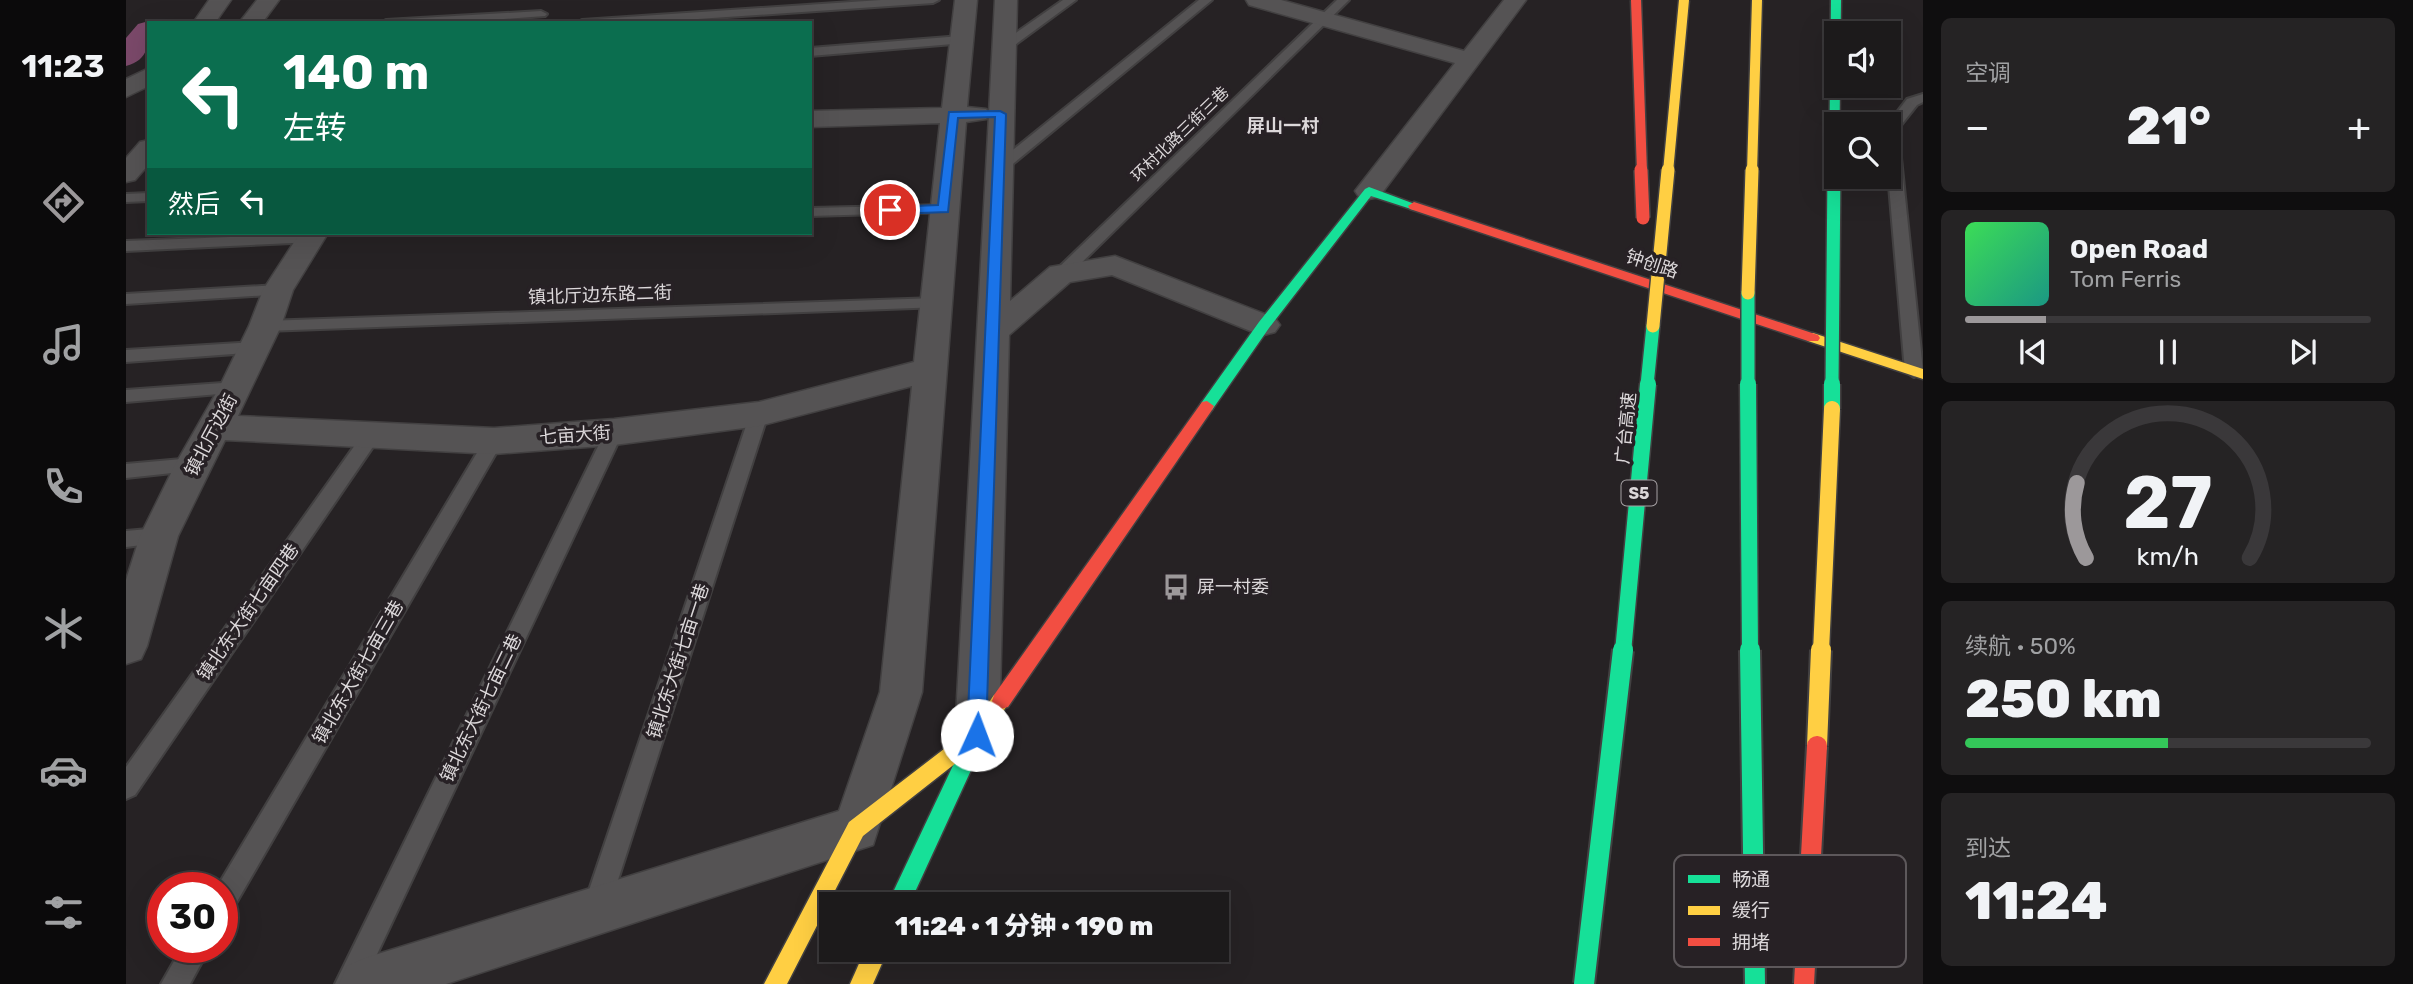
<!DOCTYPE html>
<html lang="zh">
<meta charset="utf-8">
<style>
:root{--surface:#1c1a1b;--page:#252324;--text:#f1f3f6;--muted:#a0a1a3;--line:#3a383a;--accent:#9c989a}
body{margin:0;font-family:Rubik,"Noto Sans SC",sans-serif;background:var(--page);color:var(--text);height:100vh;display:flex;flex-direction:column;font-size:26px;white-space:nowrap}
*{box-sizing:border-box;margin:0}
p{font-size:23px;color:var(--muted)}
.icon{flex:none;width:38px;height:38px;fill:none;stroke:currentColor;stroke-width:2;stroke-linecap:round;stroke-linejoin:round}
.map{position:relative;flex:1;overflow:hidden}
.side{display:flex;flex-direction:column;gap:18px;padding:18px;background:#0f0e0f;width:490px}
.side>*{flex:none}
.top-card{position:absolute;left:21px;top:21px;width:665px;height:214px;border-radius:0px;box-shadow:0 7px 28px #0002,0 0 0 2px var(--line);background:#0b6e4f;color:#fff;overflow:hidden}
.buttons{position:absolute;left:1698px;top:21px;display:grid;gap:14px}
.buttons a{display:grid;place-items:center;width:77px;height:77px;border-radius:0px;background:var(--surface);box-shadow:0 7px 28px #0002,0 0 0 2px var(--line);font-size:35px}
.speed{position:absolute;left:21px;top:872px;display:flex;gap:14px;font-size:35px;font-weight:700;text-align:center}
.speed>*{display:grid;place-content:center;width:91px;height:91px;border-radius:50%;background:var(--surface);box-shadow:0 7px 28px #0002,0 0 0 2px var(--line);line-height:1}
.speed .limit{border:10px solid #d22;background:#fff;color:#111}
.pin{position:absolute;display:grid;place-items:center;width:60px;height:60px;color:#fff;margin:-30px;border:4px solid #fff;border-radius:50%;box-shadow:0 2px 7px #0007}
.me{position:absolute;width:77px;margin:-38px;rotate:2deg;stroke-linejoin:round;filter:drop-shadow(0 0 5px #0008)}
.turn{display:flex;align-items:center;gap:24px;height:147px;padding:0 21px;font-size:32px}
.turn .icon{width:91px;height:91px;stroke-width:2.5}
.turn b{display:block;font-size:49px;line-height:60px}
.then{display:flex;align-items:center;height:66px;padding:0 21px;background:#0003;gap:14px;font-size:26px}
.big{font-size:52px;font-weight:800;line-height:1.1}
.side .widget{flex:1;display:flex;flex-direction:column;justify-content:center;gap:10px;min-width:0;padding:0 24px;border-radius:10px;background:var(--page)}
.side .dial{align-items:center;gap:0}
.dial svg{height:182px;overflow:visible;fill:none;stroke:var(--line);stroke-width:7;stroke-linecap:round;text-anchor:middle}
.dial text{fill:var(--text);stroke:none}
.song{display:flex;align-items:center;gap:21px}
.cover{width:84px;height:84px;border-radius:10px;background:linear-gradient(135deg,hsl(130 70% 55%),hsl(170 70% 35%))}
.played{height:7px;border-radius:4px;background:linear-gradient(90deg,var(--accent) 20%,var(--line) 20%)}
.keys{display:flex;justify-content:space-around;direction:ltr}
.heat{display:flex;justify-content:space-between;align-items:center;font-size:38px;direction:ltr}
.charge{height:10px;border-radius:5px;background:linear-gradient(90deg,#34c759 50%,var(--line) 0)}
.trip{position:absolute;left:693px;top:892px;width:410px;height:70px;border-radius:0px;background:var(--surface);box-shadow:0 7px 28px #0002,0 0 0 2px var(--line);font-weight:800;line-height:70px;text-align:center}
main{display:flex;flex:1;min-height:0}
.dock{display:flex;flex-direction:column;width:126px;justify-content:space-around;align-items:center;background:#0b0a0b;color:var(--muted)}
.dock .icon{width:49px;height:49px}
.dock .current{color:var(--accent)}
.dock b{font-size:32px;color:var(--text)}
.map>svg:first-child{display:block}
</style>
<main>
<nav class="dock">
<b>11:23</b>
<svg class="icon current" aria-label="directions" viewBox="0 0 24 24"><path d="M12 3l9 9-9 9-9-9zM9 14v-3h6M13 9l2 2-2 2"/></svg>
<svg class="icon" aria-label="music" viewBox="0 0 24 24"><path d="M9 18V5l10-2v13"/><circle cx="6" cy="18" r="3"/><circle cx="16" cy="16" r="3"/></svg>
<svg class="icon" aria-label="phone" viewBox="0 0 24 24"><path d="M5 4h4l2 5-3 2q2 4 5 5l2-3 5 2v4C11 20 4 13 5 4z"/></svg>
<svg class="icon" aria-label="climate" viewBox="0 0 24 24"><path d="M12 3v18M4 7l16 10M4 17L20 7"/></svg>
<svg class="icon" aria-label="car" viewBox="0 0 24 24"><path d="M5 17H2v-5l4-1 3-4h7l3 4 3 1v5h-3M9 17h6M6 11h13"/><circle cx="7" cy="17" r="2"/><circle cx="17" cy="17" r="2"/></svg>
<svg class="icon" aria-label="filters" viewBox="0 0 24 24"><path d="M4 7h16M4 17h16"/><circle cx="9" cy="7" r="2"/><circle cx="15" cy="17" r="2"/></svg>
</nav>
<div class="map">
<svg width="1797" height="984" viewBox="0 0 1797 984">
<rect width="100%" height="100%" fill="#262224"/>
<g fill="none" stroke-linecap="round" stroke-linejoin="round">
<path fill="#7b496a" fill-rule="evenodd" d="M 23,21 L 30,23 L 23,23 C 23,44 23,60 0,66 L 0,38 L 12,24 Z"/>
<g stroke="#424041" stroke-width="4">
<g id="lane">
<polygon points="755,0 813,0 807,3 513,23 450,23 456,20"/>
<polygon points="937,0 950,0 882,50 874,50 874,44"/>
<polygon points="1073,0 1086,0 877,172 867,172 867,166"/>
<polygon points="1211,0 1223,0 941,277 929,277 927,274 929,271"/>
<polygon points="415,11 421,14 419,16 324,23 254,23 260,20"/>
<polygon points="835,36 841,40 839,43 684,56 684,48"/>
<polygon points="1797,94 1797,102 1791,105 1772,129 1797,371 1788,377 1779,371 1762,174 1762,124 1781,99"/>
<polygon points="23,193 23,201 0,202 0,194"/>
<polygon points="818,205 825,209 823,212 684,216 684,208"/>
<polygon points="183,234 188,236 191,239 188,242 0,251 0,241"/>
<polygon points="152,285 160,290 158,294 0,304 0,294"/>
<polygon points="810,298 818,303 816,307 139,331 131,326 139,321"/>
<polygon points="129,342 137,348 135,352 0,362 0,350"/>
<polygon points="110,382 119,388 116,392 0,402 0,390"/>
<polygon points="633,408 639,409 642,414 483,908 479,917 470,921 461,917 457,908 624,414 627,409"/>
<polygon points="488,425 494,427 497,432 237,984 209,984 479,432 482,427"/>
<polygon points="245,429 251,431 254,436 251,441 9,795 0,799 0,767 239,431"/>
<polygon points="368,434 375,436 377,441 105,912 96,916 96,887 91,887 361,436"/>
<polygon points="67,458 74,460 76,465 74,470 0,478 0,464"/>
<polygon points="33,528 40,530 43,536 40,542 0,547 0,531"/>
<polygon points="56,947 84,947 64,984 35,984"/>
</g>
</g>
<g stroke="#424041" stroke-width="3">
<g id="street">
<polygon points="83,0 105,0 89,23 67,23"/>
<polygon points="131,0 153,0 136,23 113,23"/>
<polygon points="829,0 851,0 841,107 860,109 863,113 869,0 891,0 884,301 924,267 989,256 1149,318 1154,325 1149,332 1138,335 1127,332 986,275 944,282 883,335 873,735 867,749 851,755 835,749 829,735 863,115 860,119 840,122 796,692 747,845 320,984 213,984 221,966 239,958 713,811 754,692 786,386 633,426 488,445 368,454 99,440 52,536 21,646 15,659 0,664 0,580 14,536 49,465 93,388 123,326 137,290 174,233 202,233 167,290 155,326 112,416 368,428 488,419 633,402 788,362 814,123 684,127 684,111 816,108"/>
<polygon points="1120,0 1155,0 1338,51 1378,0 1400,0 1253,197 1243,199 1233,197 1229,191 1329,63 1123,5"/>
<polygon points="23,68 23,86 0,97 0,79"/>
<polygon points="23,140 23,164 9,180 0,182 0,158 14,142"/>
</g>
</g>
<g stroke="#424041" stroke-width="3">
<g id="fast">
<polygon points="1243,187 1294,206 1288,210 1245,196 1143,328 1086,410 1076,410 1074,406 1076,402 1133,322 1239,189"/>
<polygon points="848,733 855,736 858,742 783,905 761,905 841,736"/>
</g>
</g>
<g stroke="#424041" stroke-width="3">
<g id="slow">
<polygon points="1687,333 1797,369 1797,379 1682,341 1680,338 1682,335"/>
<polygon points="875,693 882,695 884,701 858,741 737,836 661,984 638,984 723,822 844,729 868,695"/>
<polygon points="739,950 762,950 747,984 724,984"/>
</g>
</g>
<g stroke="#424041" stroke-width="3">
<g id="jam">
<polygon points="1288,202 1692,335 1694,338 1692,341 1682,341 1284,209 1282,206"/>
<polygon points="1081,401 1088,406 1086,410 882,707 875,709 868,707 866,701 868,695 1076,402"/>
</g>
</g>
<use href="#lane" fill="#555354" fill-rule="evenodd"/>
<use href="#street" fill="#555354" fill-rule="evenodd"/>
<use href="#fast" fill="#16e098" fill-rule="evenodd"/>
<use href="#slow" fill="#ffcf43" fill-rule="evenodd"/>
<use href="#jam" fill="#f24e42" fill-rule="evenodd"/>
<g stroke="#424041" stroke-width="13" stroke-linecap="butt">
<polyline id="fast-bridge-far3" points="1708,172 1710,0"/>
</g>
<g stroke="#424041" stroke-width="16" stroke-linecap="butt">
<g id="fast-bridge-far2">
<polyline points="1622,293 1622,385"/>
<polyline points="1521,385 1527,326"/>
<polyline points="1706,385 1708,170"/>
</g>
</g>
<g stroke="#424041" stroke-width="19" stroke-linecap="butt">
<g id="fast-bridge-far1">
<polyline points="1622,384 1624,652"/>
<polyline points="1706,409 1706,384"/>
<polyline points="1497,652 1522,384"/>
</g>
</g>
<g stroke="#424041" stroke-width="24" stroke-linecap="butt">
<g id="fast-bridge">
<polyline points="1624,650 1629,984"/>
<polyline points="1458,984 1497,650"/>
</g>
</g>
<g stroke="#424041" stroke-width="13" stroke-linecap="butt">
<g id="slow-bridge-far3">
<polyline points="1542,172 1558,0"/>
<polyline points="1626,172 1631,0"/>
</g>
</g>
<g stroke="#424041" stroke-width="16" stroke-linecap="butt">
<g id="slow-bridge-far2">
<polyline points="1622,293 1626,170"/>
<polyline points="1527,326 1542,170"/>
</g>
</g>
<g stroke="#424041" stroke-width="19" stroke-linecap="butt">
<polyline id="slow-bridge-far1" points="1695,652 1706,409"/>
</g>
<g stroke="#424041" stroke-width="24" stroke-linecap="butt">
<polyline id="slow-bridge" points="1691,746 1695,650"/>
</g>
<g stroke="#424041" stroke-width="13" stroke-linecap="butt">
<polyline id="jam-bridge-far2" points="1510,0 1516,172"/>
</g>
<g stroke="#424041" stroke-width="16" stroke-linecap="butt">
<polyline id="jam-bridge-far1" points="1515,170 1517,218"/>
</g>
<g stroke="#424041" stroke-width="24" stroke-linecap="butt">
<polyline id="jam-bridge" points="1678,984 1691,746"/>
</g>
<use href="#fast-bridge-far3" stroke="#16e098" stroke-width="10"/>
<use href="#fast-bridge-far2" stroke="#16e098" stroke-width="13"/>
<use href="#fast-bridge-far1" stroke="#16e098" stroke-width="16"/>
<use href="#fast-bridge" stroke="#16e098" stroke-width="20"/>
<use href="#slow-bridge-far3" stroke="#ffcf43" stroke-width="10"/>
<use href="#slow-bridge-far2" stroke="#ffcf43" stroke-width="13"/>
<use href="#slow-bridge-far1" stroke="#ffcf43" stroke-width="16"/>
<use href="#slow-bridge" stroke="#ffcf43" stroke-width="20"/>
<use href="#jam-bridge-far2" stroke="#f24e42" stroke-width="10"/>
<use href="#jam-bridge-far1" stroke="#f24e42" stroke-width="13"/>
<use href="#jam-bridge" stroke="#f24e42" stroke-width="20"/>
</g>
<polygon fill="#1a73e8" stroke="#114b97" stroke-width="2" points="874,111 880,114 860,735 858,741 851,744 844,741 841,735 869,117 832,118 822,212 764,214 758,210 764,207 812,205 823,112"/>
<defs>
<g id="bus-bare" transform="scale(2.1)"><path d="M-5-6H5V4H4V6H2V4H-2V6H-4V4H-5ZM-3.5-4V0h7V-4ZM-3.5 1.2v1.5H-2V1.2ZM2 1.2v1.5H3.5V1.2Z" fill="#9c989a" stroke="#272125" stroke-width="2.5" paint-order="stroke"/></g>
</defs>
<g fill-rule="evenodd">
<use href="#bus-bare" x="1050" y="587"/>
</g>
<g text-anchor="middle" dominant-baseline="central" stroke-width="7" stroke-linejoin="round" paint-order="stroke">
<g font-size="16" fill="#dcd8da" stroke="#272125">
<text transform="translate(1054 134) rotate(-44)">环村北路三街三巷</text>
</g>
<rect fill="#272125" stroke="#a6a1a4" stroke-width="2" x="1495.5" y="480.5" width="35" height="25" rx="5"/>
<g font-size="16" font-weight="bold" fill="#dcd8da">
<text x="1513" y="493">S5</text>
</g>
<g font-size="18" font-weight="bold" fill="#dcd8da" stroke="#272125">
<text x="1157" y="126">屏山一村</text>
</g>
<g font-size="18" fill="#dcd8da" stroke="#272125">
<text transform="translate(1526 264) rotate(18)">钟创路</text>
<text transform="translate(474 295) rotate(-2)">镇北厅边东路二街</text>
<text transform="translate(1500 428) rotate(-84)">广台高速</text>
<text transform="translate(85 435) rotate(-62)">镇北厅边街</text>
<text transform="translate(449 435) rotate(-4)">七亩大街</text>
<text transform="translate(122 612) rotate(-55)">镇北东大街七亩四巷</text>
<text transform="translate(552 661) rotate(-72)">镇北东大街七亩一巷</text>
<text transform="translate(232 672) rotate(-60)">镇北东大街七亩三巷</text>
<text transform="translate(355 708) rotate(-64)">镇北东大街七亩二巷</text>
</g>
<g font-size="18" fill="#dcd8da" stroke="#272125" text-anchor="start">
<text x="1071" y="587">屏一村委</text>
</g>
</g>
<rect x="1548" y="855" width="232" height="112" rx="10" fill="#272125" stroke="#5d585b" stroke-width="2"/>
<rect x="1562" y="875" width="32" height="8" fill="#16e098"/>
<rect x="1562" y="906" width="32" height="9" fill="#ffcf43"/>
<rect x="1562" y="938" width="32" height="8" fill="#f24e42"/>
<g font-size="19" fill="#dcd8da">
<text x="1606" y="886">畅通</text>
<text x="1606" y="917">缓行</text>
<text x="1606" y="949">拥堵</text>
</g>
</svg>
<div class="buttons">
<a><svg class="icon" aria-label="sound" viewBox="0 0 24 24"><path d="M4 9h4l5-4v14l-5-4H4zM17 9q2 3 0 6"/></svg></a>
<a><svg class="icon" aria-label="search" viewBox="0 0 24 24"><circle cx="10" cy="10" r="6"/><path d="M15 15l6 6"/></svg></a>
</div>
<div class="speed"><div class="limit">30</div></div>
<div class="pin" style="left:764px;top:210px;background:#d93025"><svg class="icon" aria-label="arrive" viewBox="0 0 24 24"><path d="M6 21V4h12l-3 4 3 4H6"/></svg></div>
<svg class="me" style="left:851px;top:735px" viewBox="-20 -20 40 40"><circle r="19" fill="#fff"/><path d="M0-13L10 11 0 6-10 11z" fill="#1a73e8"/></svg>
<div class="trip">11:24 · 1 分钟 · 190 m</div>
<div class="top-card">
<div class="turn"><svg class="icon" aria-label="left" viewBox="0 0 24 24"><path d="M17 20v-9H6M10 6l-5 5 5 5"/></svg><div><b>140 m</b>左转</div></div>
<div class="then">然后<svg class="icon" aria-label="left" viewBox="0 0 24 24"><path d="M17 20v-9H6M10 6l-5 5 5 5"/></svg></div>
</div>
</div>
<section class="side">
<div class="widget"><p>空调</p>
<div class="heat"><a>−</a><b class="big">21°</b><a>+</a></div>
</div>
<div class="widget">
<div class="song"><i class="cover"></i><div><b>Open Road</b><p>Tom Ferris</p></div></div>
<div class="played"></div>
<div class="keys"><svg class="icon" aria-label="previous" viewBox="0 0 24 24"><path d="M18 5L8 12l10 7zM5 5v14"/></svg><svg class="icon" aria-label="pause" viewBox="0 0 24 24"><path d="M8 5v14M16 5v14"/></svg><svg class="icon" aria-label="next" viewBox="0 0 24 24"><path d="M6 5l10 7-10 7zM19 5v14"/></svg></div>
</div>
<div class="widget dial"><svg viewBox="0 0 100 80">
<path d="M14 69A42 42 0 1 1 86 69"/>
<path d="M14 69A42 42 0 0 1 10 36" stroke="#9c989a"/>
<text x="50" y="56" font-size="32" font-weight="700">27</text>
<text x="50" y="72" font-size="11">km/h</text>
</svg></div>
<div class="widget"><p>续航 · 50%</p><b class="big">250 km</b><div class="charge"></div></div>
<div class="widget"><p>到达</p><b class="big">11:24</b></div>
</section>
</main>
